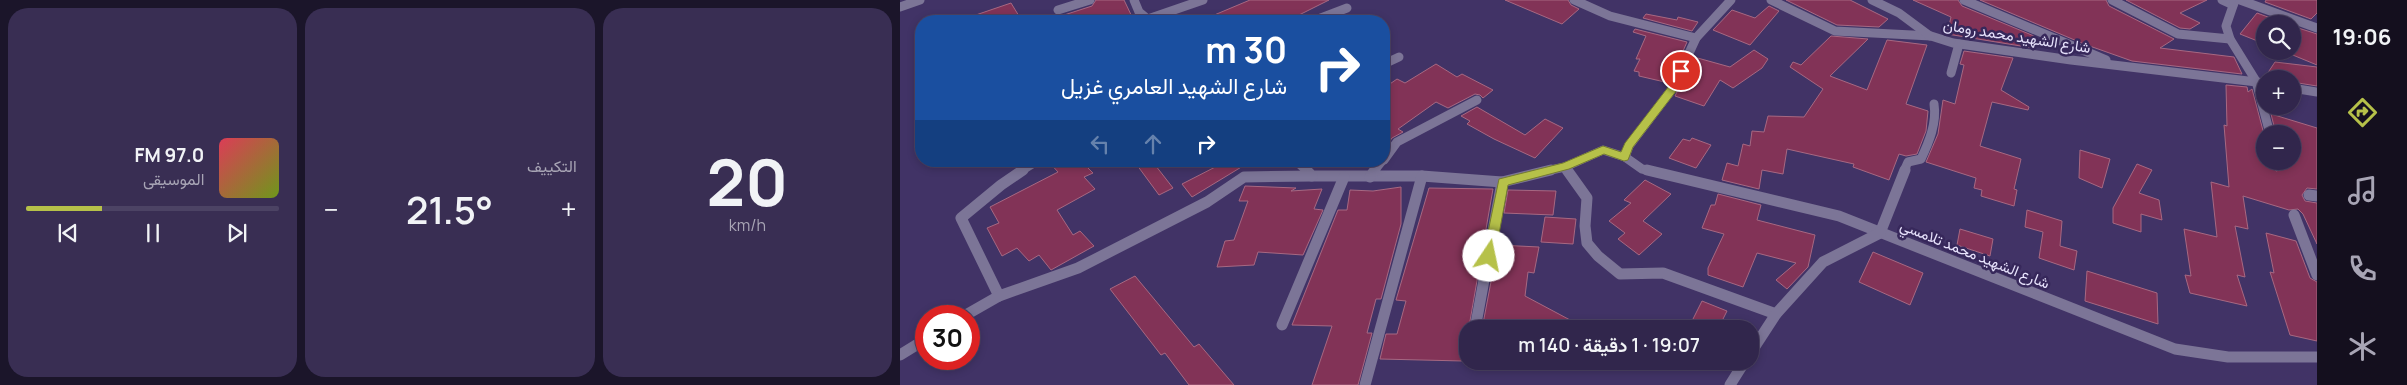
<!DOCTYPE html>
<html lang="ar">
<meta charset="utf-8">
<style>
:root{--surface:#31264c;--page:#392e53;--text:#f1f3f6;--muted:#a8a5b5;--line:#4c4364;--accent:#b6c149}
body{margin:0;font-family:Manrope,Vazirmatn,sans-serif;background:var(--page);color:var(--text);direction:rtl;height:100vh;display:flex;flex-direction:column;font-size:19px;white-space:nowrap}
*{box-sizing:border-box;margin:0}
p{font-size:16px;color:var(--muted)}
.icon{flex:none;width:28px;height:28px;fill:none;stroke:currentColor;stroke-width:2;stroke-linecap:round;stroke-linejoin:round}
.map{position:relative;flex:1;overflow:hidden;direction:ltr}
.drawer{display:flex;flex-direction:column;gap:8px;padding:8px;background:#1b152a;width:900px}
.drawer>*{flex:none}
.hud{position:absolute;left:15px;top:15px;width:475px;height:152px;border-radius:20px;box-shadow:0 2px 8px #0003,0 0 0 1px var(--line);direction:rtl;background:#1a4fa0;color:#fff;overflow:hidden}
.fabs{position:absolute;left:1356px;top:15px;display:grid;gap:10px}
.fabs a{display:grid;place-items:center;width:45px;height:45px;border-radius:50%;background:var(--surface);box-shadow:0 2px 8px #0003,0 0 0 1px var(--line);font-size:25px}
.speed{position:absolute;left:15px;top:305px;display:flex;gap:10px;font-size:25px;font-weight:700;text-align:center}
.speed>*{display:grid;place-content:center;width:65px;height:65px;border-radius:50%;background:var(--surface);box-shadow:0 2px 8px #0003,0 0 0 1px var(--line);line-height:1}
.speed .limit{border:8px solid #d22;background:#fff;color:#111}
.pin{position:absolute;display:grid;place-items:center;width:42px;height:42px;color:#fff;margin:-21px;border:2px solid #fff;border-radius:50%;box-shadow:0 1px 5px #0007}
.me{position:absolute;width:55px;margin:-28px;rotate:11deg;stroke-linejoin:round;filter:drop-shadow(0 0 4px #0008)}
.turn{display:flex;align-items:center;gap:18px;height:105px;padding:0 20px;font-size:22px}
.turn .icon{width:65px;height:65px;stroke-width:2.5}
.turn b{display:block;font-size:35px;line-height:42px}
.lanes{display:flex;align-items:center;height:48px;padding:0 20px;background:#0003;justify-content:center;gap:25px;direction:ltr}
.lanes .off{opacity:.35}
.big{font-size:38px;font-weight:600;line-height:1.1}
.drawer .card{flex:1;display:flex;flex-direction:column;justify-content:center;gap:8px;min-width:0;padding:0 18px;border-radius:20px;background:var(--page)}
.drawer .dial{align-items:center;gap:0}
.dial b{font-size:65px;line-height:1}
.song{display:flex;align-items:center;gap:15px}
.cover{width:60px;height:60px;border-radius:8px;background:linear-gradient(135deg,hsl(350 70% 55%),hsl(80 70% 35%))}
.played{height:5px;border-radius:2px;background:linear-gradient(90deg,var(--accent) 30%,var(--line) 30%)}
.keys{display:flex;justify-content:space-around;direction:ltr}
.heat{display:flex;justify-content:space-between;align-items:center;font-size:28px;direction:ltr}
.drawer .tiles{flex:1;display:grid;gap:8px;grid-template-columns:repeat(3,1fr)}
.trip{position:absolute;left:559px;top:320px;width:300px;height:50px;border-radius:20px;background:var(--surface);box-shadow:0 2px 8px #0003,0 0 0 1px var(--line);font-weight:600;line-height:50px;text-align:center;direction:rtl}
main{display:flex;flex:1;min-height:0}
.tab-bar{display:flex;flex-direction:column;width:90px;justify-content:space-around;align-items:center;background:#140f1e;color:var(--muted)}
.tab-bar .icon{width:35px;height:35px}
.tab-bar .current{color:var(--accent)}
.tab-bar b{font-size:22px;color:var(--text)}
.map>svg:first-child{display:block}
</style>
<main>
<nav class="tab-bar">
<b>19:06</b>
<svg class="icon current" aria-label="directions" viewBox="0 0 24 24"><path d="M12 3l9 9-9 9-9-9zM9 14v-3h6M13 9l2 2-2 2"/></svg>
<svg class="icon" aria-label="music" viewBox="0 0 24 24"><path d="M9 18V5l10-2v13"/><circle cx="6" cy="18" r="3"/><circle cx="16" cy="16" r="3"/></svg>
<svg class="icon" aria-label="phone" viewBox="0 0 24 24"><path d="M5 4h4l2 5-3 2q2 4 5 5l2-3 5 2v4C11 20 4 13 5 4z"/></svg>
<svg class="icon" aria-label="climate" viewBox="0 0 24 24"><path d="M12 3v18M4 7l16 10M4 17L20 7"/></svg>
</nav>
<div class="map">
<svg width="1417" height="385" viewBox="0 0 1417 385">
<rect width="100%" height="100%" fill="#413366"/>
<g fill="#823357" stroke="#a76882">
<polygon points="196,0 224,0 234,21 163,21 161,16 192,6"/>
<polygon points="350,0 429,0 387,21 300,21"/>
<polygon points="605,0 668,0 671,5 679,9 662,24"/>
<polygon points="886,0 950,0 988,19 979,27 937,25"/>
<polygon points="1013,0 1058,0 1062,6 1134,36 1133,48 1047,34 1051,17"/>
<polygon points="1080,0 1206,0 1209,6 1274,39 1260,48 1334,57 1342,74 1232,61 1184,44"/>
<polygon points="1226,0 1307,0 1280,13 1300,23 1290,29 1280,28"/>
<polygon points="1366,0 1417,0 1417,13 1411,19 1365,2"/>
<polygon points="111,3 122,21 65,21 64,19"/>
<polygon points="869,6 879,11 850,45 813,30 832,10 855,18"/>
<polygon points="1357,13 1387,24 1365,24 1365,44 1340,34"/>
<polygon points="746,14 777,20 778,17 798,22 792,31 743,18"/>
<polygon points="1392,26 1417,34 1417,65 1383,51 1392,51"/>
<polygon points="735,29 787,42 769,83 739,76 739,72 734,71 740,59 736,59 746,36 733,32"/>
<polygon points="931,36 968,39 930,76 967,90 987,40 1027,45 1006,104 1028,111 1026,131 1017,154 1006,156 999,154 989,180 953,167 954,164 887,149 883,174 862,170 859,189 822,180 827,163 838,166 843,144 850,146 852,131 864,132 868,116 904,117 923,89 890,67 893,62 901,65"/>
<polygon points="854,50 868,59 862,68 833,88 820,80 804,106 775,96 794,57 830,67"/>
<polygon points="1064,51 1113,58 1101,90 1129,107 1128,110 1092,102 1080,146 1121,159 1114,189 1117,190 1114,206 1081,196 1082,190 1074,188 1076,178 1026,162 1038,134 1043,100 1055,104 1064,65 1060,64"/>
<polygon points="1375,62 1417,67 1417,86 1392,82 1392,79 1369,79 1365,77"/>
<polygon points="536,64 557,77 562,74 593,90 583,98 580,95 575,94 548,108 536,102 498,129 503,132 492,138 484,149 484,88 497,79 505,83"/>
<polygon points="1326,85 1347,87 1348,92 1352,89 1365,138 1365,161 1371,161 1376,171 1383,169 1384,161 1392,161 1392,134 1376,134 1371,114 1417,128 1417,189 1407,188 1402,195 1405,201 1417,203 1417,244 1403,214 1398,209 1389,210 1343,196 1348,229 1335,226 1345,277 1337,275 1347,306 1290,293 1285,275 1291,276 1284,229 1317,237 1311,182 1329,187 1324,125 1327,126"/>
<polygon points="577,107 625,135 645,119 663,128 635,158 594,139 567,124 570,121 561,116"/>
<polygon points="792,138 811,145 796,168 769,158 783,139 790,141"/>
<polygon points="1180,150 1210,159 1202,188 1179,178"/>
<polygon points="148,161 181,161 193,173 184,177 195,189 157,210 173,235 180,231 194,246 151,270 139,255 129,261 117,248 102,256 87,228 99,223 90,207 158,172"/>
<polygon points="234,161 252,161 273,188 259,195"/>
<polygon points="327,161 340,161 343,166 292,197 282,184"/>
<polygon points="1237,164 1252,170 1239,193 1259,200 1262,220 1241,214 1241,232 1213,223 1213,208"/>
<polygon points="745,180 771,194 743,221 762,234 739,255 718,239 725,233 709,221 731,203 724,200"/>
<polygon points="345,186 396,188 391,191 422,189 414,209 423,210 403,255 358,252 354,265 317,267 325,241 334,240 348,201 339,201"/>
<polygon points="501,187 501,224 481,299 476,299 467,333 472,333 458,385 412,385 432,326 392,325 438,210 447,210 450,190 473,191"/>
<polygon points="529,188 593,189 563,361 480,359 486,334 497,334 506,301 496,300"/>
<polygon points="608,190 656,191 653,215 604,213"/>
<polygon points="818,194 861,205 857,220 915,235 908,267 887,289 876,280 896,263 857,253 843,287 808,275 808,268 824,234 802,228 811,205 815,205"/>
<polygon points="1127,210 1162,221 1160,246 1177,251 1174,270 1139,258 1143,232 1125,227"/>
<polygon points="645,217 676,219 673,244 641,242"/>
<polygon points="1060,229 1093,239 1090,256 1057,245"/>
<polygon points="1366,233 1396,241 1410,278 1417,282 1417,341 1390,335 1370,272 1374,273"/>
<polygon points="598,245 639,247 634,273 628,272 625,296 687,329 582,329"/>
<polygon points="973,252 1023,273 1010,305 959,282"/>
<polygon points="1187,271 1257,293 1258,324 1185,301"/>
<polygon points="235,276 294,347 299,344 334,385 289,385 265,353 261,355 210,289"/>
<polygon points="802,301 827,311 818,329 788,329"/>
</g>
<g fill="none" stroke-linecap="round" stroke-linejoin="round">
<g stroke="#7c7597" stroke-width="9">
<polyline points="234,0 239,12 250,21"/>
<polyline points="674,0 710,16 796,38"/>
<polyline points="871,0 935,31 1031,36 1053,43 1171,60 1365,83"/>
<polyline points="972,0 999,13 1030,36"/>
<polyline points="1064,0 1206,60"/>
<polyline points="1212,0 1278,34 1330,39"/>
<polyline points="1322,0 1333,5"/>
<polyline points="1335,0 1326,26 1330,39 1356,81 1370,134"/>
<polyline points="1340,0 1417,28"/>
<polyline points="0,7 20,0"/>
<polyline points="158,10 190,0"/>
<polyline points="242,21 303,0"/>
<polyline points="413,21 447,8"/>
<polyline points="484,64 499,57"/>
<polyline points="1051,73 1059,44"/>
<polyline points="1392,88 1417,92"/>
<polyline points="725,157 742,169 752,171"/>
<polyline points="484,160 497,142 577,100"/>
<polyline points="396,161 407,171"/>
<polyline points="1377,161 1378,165"/>
<polyline points="665,167 668,171"/>
<polyline points="121,171 137,161"/>
<polyline points="474,171 482,161"/>
<polyline points="646,171 665,167 703,150 725,157 729,146 773,88 796,38 831,0"/>
<path d="M 1004,171 L 1008,162 L 1021,159 C 1029,142 1037,123 1034,104"/>
</g>
<g stroke="#7c7597" stroke-width="11">
<polyline points="406,170 412,176 522,176 602,182 651,170"/>
<polyline points="667,170 687,198 685,226 687,243 698,256 720,274 763,273 876,314"/>
<polyline points="747,170 939,216 1275,349 1328,357 1417,357"/>
<polyline points="470,177 475,170"/>
<polyline points="1409,195 1417,196"/>
<polyline points="1394,215 1417,275"/>
<polyline points="99,296 61,218 101,185 123,170"/>
<polyline points="64,316 99,296 178,268 307,202 344,177 412,176"/>
<polyline points="382,325 444,177"/>
<polyline points="575,329 602,182"/>
<polyline points="850,354 876,314 923,262 980,233 1005,170"/>
<polyline points="0,355 26,339"/>
<polyline points="465,385 522,176"/>
<polyline points="830,385 845,361"/>
</g>
</g>
<polygon fill="#b6c149" stroke="#767d2f" points="781,68 786,71 777,90 733,147 728,160 724,161 704,154 669,169 608,185 595,256 589,260 584,259 583,256 599,179 663,163 703,146 721,152 725,143 769,86 777,69"/>
<g text-anchor="middle" dominant-baseline="central" stroke-width="5" stroke-linejoin="round" paint-order="stroke">
<g font-size="15" fill="#e7e2fc" stroke="#37285b">
<text transform="translate(1117 36) rotate(9)">شارع الشهيد محمد رومان</text>
<text transform="translate(1075 254) rotate(22)">شارع الشهيد محمد تلامسي</text>
</g>
</g>
</svg>
<div class="fabs">
<a><svg class="icon" aria-label="search" viewBox="0 0 24 24"><circle cx="10" cy="10" r="6"/><path d="M15 15l6 6"/></svg></a>
<a>+</a>
<a>−</a>
</div>
<div class="speed"><div class="limit">30</div></div>
<div class="pin" style="left:781px;top:71px;background:#d93025"><svg class="icon" aria-label="arrive" viewBox="0 0 24 24"><path d="M6 21V4h12l-3 4 3 4H6"/></svg></div>
<svg class="me" style="left:589px;top:256px" viewBox="-20 -20 40 40"><circle r="19" fill="#fff"/><path d="M0-13L10 11 0 6-10 11z" fill="#b6c149"/></svg>
<div class="trip">19:07 · 1 دقيقة · 140 m</div>
<div class="hud">
<div class="turn"><svg class="icon" aria-label="right" viewBox="0 0 24 24"><path d="M7 20v-9h11M14 6l5 5-5 5"/></svg><div><b>30 m</b>شارع الشهيد العامري غزيل</div></div>
<div class="lanes"><svg class="icon off" aria-label="left" viewBox="0 0 24 24"><path d="M17 20v-9H6M10 6l-5 5 5 5"/></svg><svg class="icon off" aria-label="ahead" viewBox="0 0 24 24"><path d="M12 20V5M6 11l6-6 6 6"/></svg><svg class="icon" aria-label="right" viewBox="0 0 24 24"><path d="M7 20v-9h11M14 6l5 5-5 5"/></svg></div>
</div>
</div>
<section class="drawer">
<div class="tiles">
<div class="card dial"><b>20</b><p>km/h</p></div>
<div class="card"><p>التكييف</p>
<div class="heat"><a>−</a><b class="big">21.5°</b><a>+</a></div>
</div>
<div class="card">
<div class="song"><i class="cover"></i><div><b>97.0 FM</b><p>الموسيقى</p></div></div>
<div class="played"></div>
<div class="keys"><svg class="icon" aria-label="previous" viewBox="0 0 24 24"><path d="M18 5L8 12l10 7zM5 5v14"/></svg><svg class="icon" aria-label="pause" viewBox="0 0 24 24"><path d="M8 5v14M16 5v14"/></svg><svg class="icon" aria-label="next" viewBox="0 0 24 24"><path d="M6 5l10 7-10 7zM19 5v14"/></svg></div>
</div>
</div>
</section>
</main>
